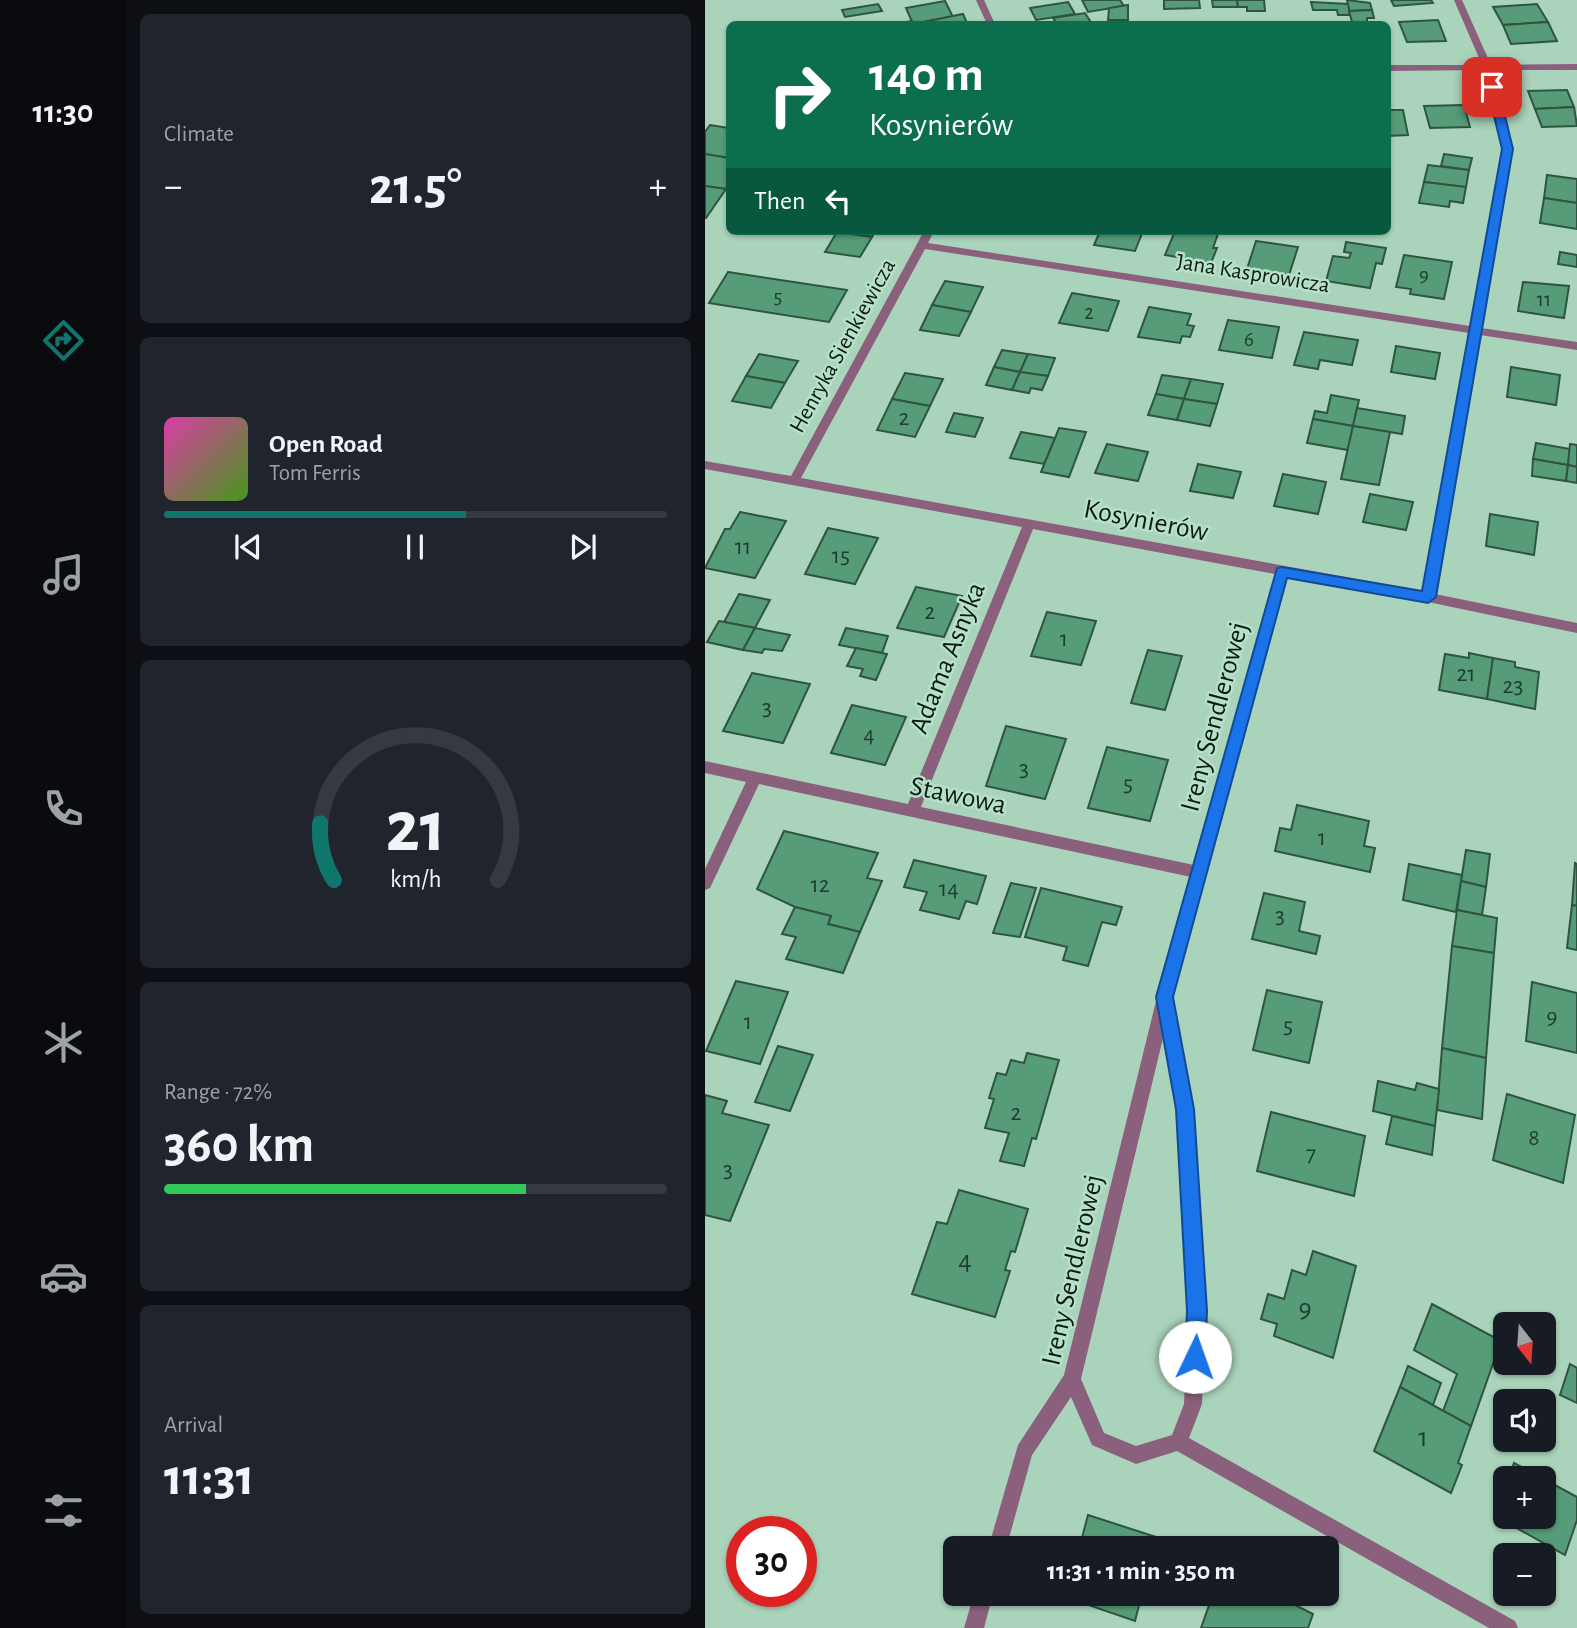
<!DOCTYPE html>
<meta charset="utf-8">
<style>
:root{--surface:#171b24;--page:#20242c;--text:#f1f3f6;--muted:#9ea1a6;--line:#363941;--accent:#0f766e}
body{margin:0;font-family:"Alegreya Sans",sans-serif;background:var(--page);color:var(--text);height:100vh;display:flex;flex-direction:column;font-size:26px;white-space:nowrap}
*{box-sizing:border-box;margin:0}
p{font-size:23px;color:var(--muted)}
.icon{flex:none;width:38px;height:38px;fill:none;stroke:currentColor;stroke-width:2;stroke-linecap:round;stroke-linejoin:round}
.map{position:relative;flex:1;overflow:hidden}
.side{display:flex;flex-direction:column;gap:14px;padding:14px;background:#0d0f14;width:579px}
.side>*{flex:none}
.top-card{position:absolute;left:21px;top:21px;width:665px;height:214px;border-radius:10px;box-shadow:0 2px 5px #0004;background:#0b6e4f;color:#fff;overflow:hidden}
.needle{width:46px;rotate:163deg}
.tools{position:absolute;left:788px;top:1312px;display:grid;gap:14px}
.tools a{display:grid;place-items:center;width:63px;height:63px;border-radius:10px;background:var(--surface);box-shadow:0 2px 5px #0004;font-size:35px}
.speed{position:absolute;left:21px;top:1516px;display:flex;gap:14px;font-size:35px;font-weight:700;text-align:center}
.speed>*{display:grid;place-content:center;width:91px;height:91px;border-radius:50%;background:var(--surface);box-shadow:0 2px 5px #0004;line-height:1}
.speed .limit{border:10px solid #d22;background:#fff;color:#111}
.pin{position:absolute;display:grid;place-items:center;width:60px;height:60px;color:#fff;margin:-30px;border-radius:14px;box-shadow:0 4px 10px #0006}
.me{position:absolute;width:77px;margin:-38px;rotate:3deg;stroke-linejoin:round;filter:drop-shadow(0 0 5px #0008)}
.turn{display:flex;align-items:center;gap:24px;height:147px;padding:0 28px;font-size:32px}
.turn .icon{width:91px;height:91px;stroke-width:2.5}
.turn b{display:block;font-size:49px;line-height:60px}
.then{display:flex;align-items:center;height:66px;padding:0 28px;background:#0003;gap:14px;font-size:26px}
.big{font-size:52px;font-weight:700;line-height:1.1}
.side .widget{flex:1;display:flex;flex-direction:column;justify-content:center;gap:10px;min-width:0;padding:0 24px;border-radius:10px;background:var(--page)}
.side .dial{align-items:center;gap:0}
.dial svg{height:182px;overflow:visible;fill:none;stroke:var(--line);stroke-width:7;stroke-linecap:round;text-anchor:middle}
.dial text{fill:var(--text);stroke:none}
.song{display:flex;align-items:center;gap:21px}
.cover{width:84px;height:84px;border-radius:10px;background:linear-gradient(135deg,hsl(320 70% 55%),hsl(100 70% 35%))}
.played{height:7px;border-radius:4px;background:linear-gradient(90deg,var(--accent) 60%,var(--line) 60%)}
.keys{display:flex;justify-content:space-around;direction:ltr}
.heat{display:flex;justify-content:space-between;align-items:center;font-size:38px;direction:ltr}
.charge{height:10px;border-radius:5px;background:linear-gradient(90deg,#34c759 72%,var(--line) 0)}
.trip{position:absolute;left:238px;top:1536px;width:396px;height:70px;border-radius:10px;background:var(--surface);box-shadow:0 2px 5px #0004;font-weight:700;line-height:70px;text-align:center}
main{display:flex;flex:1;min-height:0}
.tabs{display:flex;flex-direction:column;width:126px;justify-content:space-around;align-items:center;background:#090b0e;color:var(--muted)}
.tabs .icon{width:49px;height:49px}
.tabs .on{color:var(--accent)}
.tabs b{font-size:32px;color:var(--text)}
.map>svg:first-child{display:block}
</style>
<main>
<nav class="tabs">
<b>11:30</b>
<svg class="icon on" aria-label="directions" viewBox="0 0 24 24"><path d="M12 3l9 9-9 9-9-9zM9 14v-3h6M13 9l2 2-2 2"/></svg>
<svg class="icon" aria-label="music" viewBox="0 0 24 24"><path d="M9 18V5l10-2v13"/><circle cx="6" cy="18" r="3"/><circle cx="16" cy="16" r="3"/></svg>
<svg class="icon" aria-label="phone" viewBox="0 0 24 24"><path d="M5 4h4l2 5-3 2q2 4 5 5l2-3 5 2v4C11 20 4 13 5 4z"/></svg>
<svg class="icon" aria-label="climate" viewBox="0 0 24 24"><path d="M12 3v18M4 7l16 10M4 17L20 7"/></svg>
<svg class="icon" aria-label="car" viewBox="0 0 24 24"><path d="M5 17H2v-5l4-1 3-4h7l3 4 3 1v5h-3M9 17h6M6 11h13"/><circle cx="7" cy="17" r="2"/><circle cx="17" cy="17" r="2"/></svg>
<svg class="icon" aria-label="filters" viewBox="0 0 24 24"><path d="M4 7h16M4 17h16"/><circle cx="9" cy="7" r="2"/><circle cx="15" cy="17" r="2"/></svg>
</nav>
<section class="side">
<div class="widget"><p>Climate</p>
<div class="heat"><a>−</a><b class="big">21.5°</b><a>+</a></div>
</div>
<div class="widget">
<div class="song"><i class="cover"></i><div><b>Open Road</b><p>Tom Ferris</p></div></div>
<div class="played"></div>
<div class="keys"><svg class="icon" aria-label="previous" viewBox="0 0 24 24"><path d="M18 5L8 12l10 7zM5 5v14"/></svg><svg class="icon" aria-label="pause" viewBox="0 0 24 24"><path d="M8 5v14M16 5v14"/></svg><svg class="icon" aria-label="next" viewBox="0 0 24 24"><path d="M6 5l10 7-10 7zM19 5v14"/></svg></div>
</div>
<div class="widget dial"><svg viewBox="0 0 100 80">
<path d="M14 69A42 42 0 1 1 86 69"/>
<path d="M14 69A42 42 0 0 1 8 44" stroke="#0f766e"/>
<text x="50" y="56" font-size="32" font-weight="700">21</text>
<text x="50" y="72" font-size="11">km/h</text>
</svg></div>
<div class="widget"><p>Range · 72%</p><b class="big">360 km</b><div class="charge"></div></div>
<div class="widget"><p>Arrival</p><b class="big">11:31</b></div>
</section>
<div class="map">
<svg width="872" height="1628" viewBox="0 0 872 1628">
<rect width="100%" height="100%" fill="#aad3bb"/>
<g fill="#579c78" stroke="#2f5440" stroke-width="2">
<polygon points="377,0 415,0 419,6 383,12"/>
<polygon points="459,0 494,0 495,8 459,9"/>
<polygon points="507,0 532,0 533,7 508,7"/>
<polygon points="532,0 559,0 560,11 542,11 542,7 533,7"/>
<polygon points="642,0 665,3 667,10 644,11"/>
<polygon points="686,0 726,0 728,3 689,6"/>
<polygon points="240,1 248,17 208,24 201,8"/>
<polygon points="363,2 370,14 331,20 325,8"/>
<polygon points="606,2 643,4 645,15 633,15 632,10 608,10"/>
<polygon points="173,4 177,11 140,17 137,10"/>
<polygon points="832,4 843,22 798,25 788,7"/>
<polygon points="423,5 423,20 403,20 404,8"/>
<polygon points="667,10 669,18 662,18 662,22 647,22 644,11"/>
<polygon points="380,13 387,24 352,24 348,18"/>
<polygon points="258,14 262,23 254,24 186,24 207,21 208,24"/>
<polygon points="733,20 741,41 702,42 694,22"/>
<polygon points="843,22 852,41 806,44 798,25"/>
<polygon points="862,90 869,107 830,109 823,91"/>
<polygon points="759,105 765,127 725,128 719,106"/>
<polygon points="869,107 872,126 837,127 830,109"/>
<polygon points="682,110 698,110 703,135 682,136"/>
<polygon points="5,125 24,128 24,158 0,154 0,132"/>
<polygon points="0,154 24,158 24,183 21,189 0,186"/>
<polygon points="739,154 767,158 764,170 736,166"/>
<polygon points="723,165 764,170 761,187 719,182"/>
<polygon points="842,175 872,179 872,203 839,198"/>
<polygon points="719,182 761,187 758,203 745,201 744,207 714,203"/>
<polygon points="0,186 21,189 1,218 0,218"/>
<polygon points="839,198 872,203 872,229 835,223"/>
<polygon points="133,231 170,231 167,237"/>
<polygon points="395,231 438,231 430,251 389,245"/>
<polygon points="470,231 513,234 508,248 512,248 506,263 460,255"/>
<polygon points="132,232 167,237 155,257 120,252"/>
<polygon points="551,241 593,247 584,275 542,269"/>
<polygon points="641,242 681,248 677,264 671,263 665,288 621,281 628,256 644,258 646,253 639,252"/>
<polygon points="855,252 872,255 872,267 853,264"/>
<polygon points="699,255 747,262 739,299 705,294 706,289 691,287"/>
<polygon points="23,272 142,290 124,322 4,303"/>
<polygon points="240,281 278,287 266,312 227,305"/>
<polygon points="818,282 864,286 859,318 813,311"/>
<polygon points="367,293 414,301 403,331 354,323"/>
<polygon points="227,305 266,312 254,336 215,330"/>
<polygon points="444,307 486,314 482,325 489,326 485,337 477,336 475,343 433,337"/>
<polygon points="523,320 574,327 567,358 514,350"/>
<polygon points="599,332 653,340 647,365 615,360 613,369 589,365"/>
<polygon points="691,346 735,353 730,379 686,372"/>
<polygon points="297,350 323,354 315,372 289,367"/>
<polygon points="54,354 93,361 80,383 41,376"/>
<polygon points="323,354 350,358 343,376 315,372"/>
<polygon points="289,367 315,372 307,390 281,385"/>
<polygon points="806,367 855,375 851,405 802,397"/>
<polygon points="315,372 343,376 337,390 326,388 324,393 307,390"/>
<polygon points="200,373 238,379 225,406 187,399"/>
<polygon points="457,375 486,379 479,399 451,394"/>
<polygon points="41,376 80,383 66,408 27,401"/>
<polygon points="486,379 518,384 512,404 479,399"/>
<polygon points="451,394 479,399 472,420 443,415"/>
<polygon points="626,395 654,400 648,426 608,419 610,411 622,413"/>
<polygon points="187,399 225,406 210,437 172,430"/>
<polygon points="479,399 512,404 505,426 472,420"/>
<polygon points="652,408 700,416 697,434 648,426"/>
<polygon points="249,413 278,418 270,437 241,432"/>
<polygon points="608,419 648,426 643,450 602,443"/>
<polygon points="648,426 685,432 674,485 636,479"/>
<polygon points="354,428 381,432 364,477 336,472"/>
<polygon points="316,432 350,438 339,464 305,458"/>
<polygon points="831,443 865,449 863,465 828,459"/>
<polygon points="402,444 443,452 433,481 390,473"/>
<polygon points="865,444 872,445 872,467 863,465"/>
<polygon points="828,459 863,465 861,481 827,476"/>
<polygon points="493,464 536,472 528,498 485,491"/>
<polygon points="863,465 872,467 872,483 861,481"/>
<polygon points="578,474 621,482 613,514 569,506"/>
<polygon points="665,494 708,502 701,530 658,522"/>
<polygon points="35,512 81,521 50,578 0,568 20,529 25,529"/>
<polygon points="785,514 833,522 829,555 781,546"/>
<polygon points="123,528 173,538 150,584 100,574"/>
<polygon points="211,587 257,596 239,637 192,628"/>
<polygon points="34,594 65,600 50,628 19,622"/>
<polygon points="342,612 391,621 376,665 326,656"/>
<polygon points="14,621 50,628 38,650 2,642"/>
<polygon points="50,628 85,635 77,651 59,649 57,653 38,650"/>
<polygon points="141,628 183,636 177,653 134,645"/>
<polygon points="151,648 182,654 171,680 155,676 158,669 142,666"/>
<polygon points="443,650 477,656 460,710 426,703"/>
<polygon points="764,653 788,658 782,699 734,690 740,654 764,658"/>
<polygon points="788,658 810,662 810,667 834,672 830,709 782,699"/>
<polygon points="47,673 105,684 78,743 18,731"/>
<polygon points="147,705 201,717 180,765 126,753"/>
<polygon points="301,726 361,739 340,799 281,786"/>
<polygon points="402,747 463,760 445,821 383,808"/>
<polygon points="592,805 664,821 659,846 670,848 665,872 570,851 575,828 586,830"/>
<polygon points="79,831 173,853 162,878 177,881 155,932 123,924 126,916 90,907 52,889"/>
<polygon points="761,850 785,854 781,887 756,881"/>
<polygon points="209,860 281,876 272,904 261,901 254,919 215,910 222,892 199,887"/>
<polygon points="870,863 872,864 872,906 867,905"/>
<polygon points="704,864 757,875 751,912 698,900"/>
<polygon points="756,881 781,887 777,915 752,910"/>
<polygon points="306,883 331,888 315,937 288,933"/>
<polygon points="336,888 417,907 411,925 397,922 383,966 358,960 362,947 320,937"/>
<polygon points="559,893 600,902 594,931 615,936 611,954 547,939"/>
<polygon points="867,905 872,906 872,950 862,948"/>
<polygon points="90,907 126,916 123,924 155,932 138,973 81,959 91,937 77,934"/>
<polygon points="752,910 792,918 789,953 747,946"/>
<polygon points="747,946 789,953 781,1058 737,1048"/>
<polygon points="31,981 83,992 55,1064 1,1051"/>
<polygon points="827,982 872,993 872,1053 821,1041"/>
<polygon points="562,990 617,1002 604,1063 548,1050"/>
<polygon points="73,1046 108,1055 85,1111 50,1102"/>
<polygon points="737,1048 781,1058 777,1119 732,1110"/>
<polygon points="322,1053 354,1060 331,1139 327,1138 319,1166 295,1161 304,1133 280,1128 289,1099 284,1098 292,1073 301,1075 306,1060 319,1063"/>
<polygon points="673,1081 710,1090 712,1083 734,1089 730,1126 668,1111"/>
<polygon points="802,1094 870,1115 858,1183 788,1160"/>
<polygon points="0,1095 22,1101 17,1113 64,1125 25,1221 0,1215"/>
<polygon points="566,1112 660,1136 649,1196 552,1171"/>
<polygon points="687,1116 730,1126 727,1155 681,1144"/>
<polygon points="254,1190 323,1209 310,1252 306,1251 300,1270 305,1271 290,1317 207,1294 232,1222 242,1224"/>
<polygon points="608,1251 651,1266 628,1358 569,1336 572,1324 556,1319 563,1294 579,1299 587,1270 601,1275"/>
<polygon points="727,1304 796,1341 766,1426 738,1411 752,1374 709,1350"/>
<polygon points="865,1364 872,1368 872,1403 855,1395"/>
<polygon points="703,1366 736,1383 728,1405 695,1387"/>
<polygon points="695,1387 766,1426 753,1463 757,1465 746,1493 669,1451"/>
<polygon points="809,1463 872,1497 872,1520 860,1555 790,1516 800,1489 800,1517 838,1517 838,1479 803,1479"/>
<polygon points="383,1515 451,1537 448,1549 374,1549"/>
<polygon points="361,1594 437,1594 430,1621 360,1597"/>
<polygon points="508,1594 568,1594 608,1614 603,1628 496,1628"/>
</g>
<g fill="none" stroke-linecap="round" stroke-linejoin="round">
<g fill="#8a607c" fill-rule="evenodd">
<polygon points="271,0 279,0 290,24 282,24"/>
<path d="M 749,0 L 757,0 L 786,65 L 872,64 L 872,70 L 788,70 L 807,149 L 776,328 L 872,342 L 872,350 L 775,335 L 730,594 L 872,623 L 872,633 L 723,602 L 582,576 L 468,997 L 488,1109 L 501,1311 L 497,1404 L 484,1438 L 810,1621 L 813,1628 L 784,1628 L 472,1451 L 431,1464 L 387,1445 L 366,1397 L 327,1455 L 301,1549 L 283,1549 L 313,1445 L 359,1375 L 452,997 L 486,877 L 54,784 L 5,888 L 0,890 L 0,869 L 41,782 L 0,773 L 0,761 L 203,804 L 317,527 L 0,469 L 0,461 L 86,476 L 219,231 L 229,231 L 223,243 L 765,326 L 797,149 L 778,70 L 682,71 L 682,65 L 777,65 ZM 220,249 L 764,333 L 718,591 L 96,478 ZM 328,529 L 570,574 L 489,865 L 216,807 ZM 459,1034 L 472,1109 L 483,1311 L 479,1404 L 467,1435 L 431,1446 L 399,1433 L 376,1379 Z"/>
<polygon points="269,1594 288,1594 279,1628 259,1628"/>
</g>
</g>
<polygon fill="#1a73e8" stroke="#114b97" stroke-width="2" points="787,84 793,87 808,149 731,597 723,603 582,578 468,997 489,1109 502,1311 500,1357 497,1365 490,1367 483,1365 480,1357 482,1311 471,1109 451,997 572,568 577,567 717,591 797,149 782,87"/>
<g text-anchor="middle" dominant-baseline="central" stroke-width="5" stroke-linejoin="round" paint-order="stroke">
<g font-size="21" fill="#1f3c2d">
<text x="719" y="274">9</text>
<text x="73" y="296">5</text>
<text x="839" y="299">11</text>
<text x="384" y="312">2</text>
<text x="544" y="339">6</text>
</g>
<g font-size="23" fill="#0c1c14" stroke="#b7e0c8">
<text transform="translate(548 274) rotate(9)">Jana Kasprowicza</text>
<text transform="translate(138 346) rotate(-61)">Henryka Sienkiewicza</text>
</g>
<g font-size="24" fill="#1f3c2d">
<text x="199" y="418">2</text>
<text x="38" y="547">11</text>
<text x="136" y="556">15</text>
<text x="225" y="612">2</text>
<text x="359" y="639">1</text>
<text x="761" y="674">21</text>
<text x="808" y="686">23</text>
<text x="62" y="708">3</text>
<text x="164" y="735">4</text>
<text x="319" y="769">3</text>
<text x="423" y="784">5</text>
<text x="617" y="838">1</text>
<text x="115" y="885">12</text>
<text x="244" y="889">14</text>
<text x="575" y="916">3</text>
<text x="847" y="1017">9</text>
<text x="43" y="1022">1</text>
<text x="583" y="1026">5</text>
<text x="311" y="1113">2</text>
<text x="829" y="1138">8</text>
<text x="606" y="1154">7</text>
<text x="23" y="1170">3</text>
</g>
<g font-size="28" fill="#0c1c14" stroke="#b7e0c8">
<text transform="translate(441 521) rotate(11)">Kosynierów</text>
<text transform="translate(243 658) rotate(-68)">Adama Asnyka</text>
<text transform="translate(510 717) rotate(-75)">Ireny Sendlerowej</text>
<text transform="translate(253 796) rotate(12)">Stawowa</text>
<text transform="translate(368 1270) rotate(-77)">Ireny Sendlerowej</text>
</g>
<g font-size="28" fill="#1f3c2d">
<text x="260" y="1261">4</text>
<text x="600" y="1309">9</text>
<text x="718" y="1438">1</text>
</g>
</g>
</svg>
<div class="tools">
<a><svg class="needle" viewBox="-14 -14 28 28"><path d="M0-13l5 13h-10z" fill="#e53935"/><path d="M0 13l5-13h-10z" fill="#9ea1a6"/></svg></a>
<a><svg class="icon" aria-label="sound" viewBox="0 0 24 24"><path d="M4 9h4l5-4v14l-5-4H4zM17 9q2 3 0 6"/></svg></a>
<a>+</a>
<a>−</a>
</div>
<div class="speed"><div class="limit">30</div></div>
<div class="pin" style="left:787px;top:87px;background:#d93025"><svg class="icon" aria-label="arrive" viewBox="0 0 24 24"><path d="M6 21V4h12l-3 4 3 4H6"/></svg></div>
<svg class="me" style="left:490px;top:1357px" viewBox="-20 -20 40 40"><circle r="19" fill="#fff"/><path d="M0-13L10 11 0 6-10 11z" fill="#1a73e8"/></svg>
<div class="trip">11:31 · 1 min · 350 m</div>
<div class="top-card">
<div class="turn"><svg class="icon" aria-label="right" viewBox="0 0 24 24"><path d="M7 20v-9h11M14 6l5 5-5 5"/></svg><div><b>140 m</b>Kosynierów</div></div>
<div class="then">Then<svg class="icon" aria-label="left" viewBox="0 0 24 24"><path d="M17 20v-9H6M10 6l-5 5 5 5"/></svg></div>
</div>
</div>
</main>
